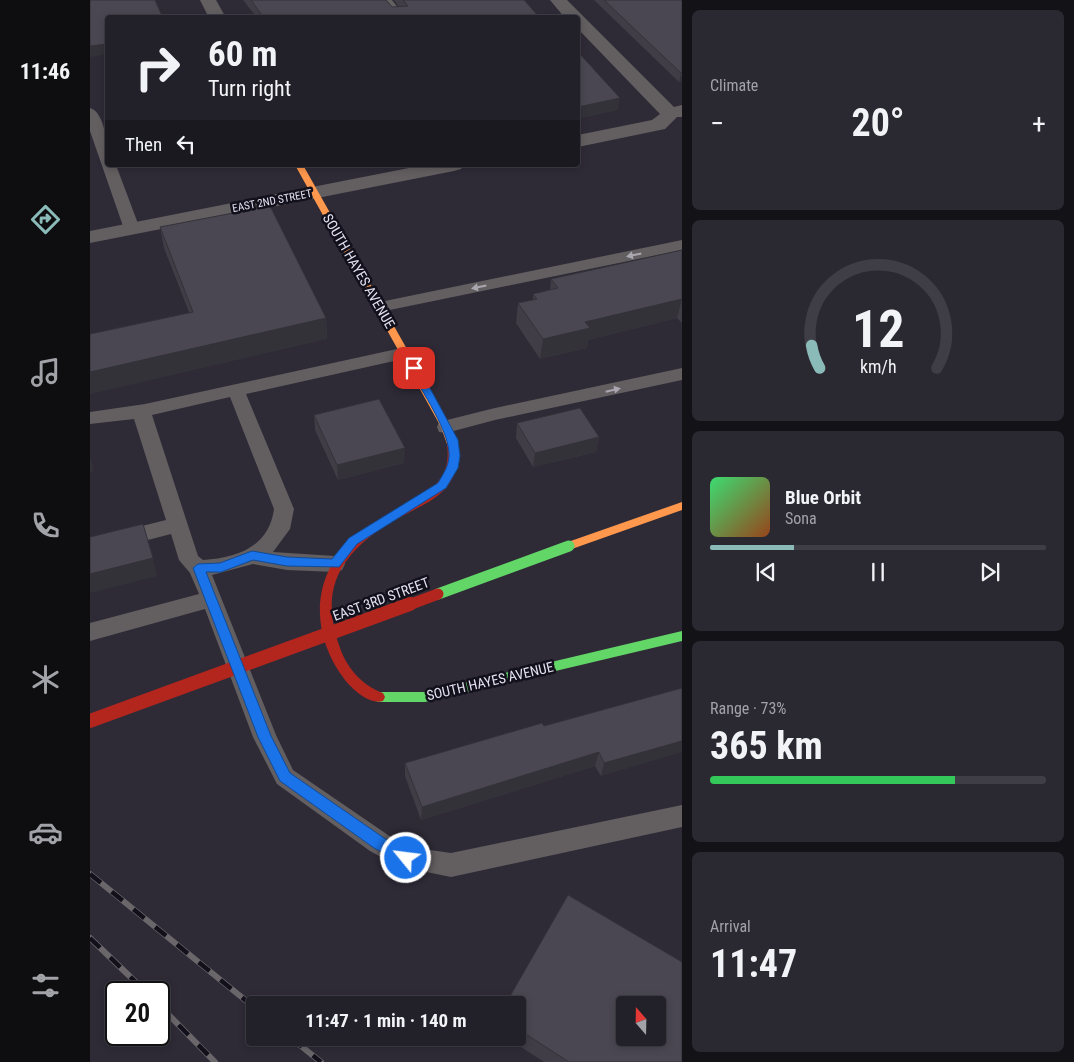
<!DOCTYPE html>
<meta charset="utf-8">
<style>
:root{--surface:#222029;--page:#2a2831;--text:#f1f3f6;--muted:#a2a3a8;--line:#3f3e46;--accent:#8bbbb9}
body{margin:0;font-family:"Roboto Condensed",sans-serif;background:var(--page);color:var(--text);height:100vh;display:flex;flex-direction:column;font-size:19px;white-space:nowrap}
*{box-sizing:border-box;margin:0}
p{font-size:16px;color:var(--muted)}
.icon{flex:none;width:28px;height:28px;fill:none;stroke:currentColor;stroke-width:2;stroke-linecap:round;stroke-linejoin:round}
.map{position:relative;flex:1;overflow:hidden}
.sheet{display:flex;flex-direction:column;gap:10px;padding:10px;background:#131217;width:392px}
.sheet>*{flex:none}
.hud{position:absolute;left:15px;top:15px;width:475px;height:152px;border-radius:5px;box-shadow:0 2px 8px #0003,0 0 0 1px var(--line);background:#222029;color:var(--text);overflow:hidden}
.needle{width:32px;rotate:340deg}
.buttons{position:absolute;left:526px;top:996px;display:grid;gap:10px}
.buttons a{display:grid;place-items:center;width:50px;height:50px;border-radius:5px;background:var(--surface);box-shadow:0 2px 8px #0003,0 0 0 1px var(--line);font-size:25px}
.speed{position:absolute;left:15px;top:981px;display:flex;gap:10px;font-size:25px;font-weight:700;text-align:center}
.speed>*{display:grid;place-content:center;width:65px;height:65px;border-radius:50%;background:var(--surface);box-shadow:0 2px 8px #0003,0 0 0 1px var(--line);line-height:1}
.speed .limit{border:2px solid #111;border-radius:8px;background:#fff;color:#111}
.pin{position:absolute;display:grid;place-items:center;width:42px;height:42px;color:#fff;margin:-21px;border-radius:10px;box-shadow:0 2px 8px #0006}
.me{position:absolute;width:55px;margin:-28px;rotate:299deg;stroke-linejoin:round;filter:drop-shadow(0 0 4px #0008)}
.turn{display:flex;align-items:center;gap:18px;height:105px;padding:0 20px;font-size:22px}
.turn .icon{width:65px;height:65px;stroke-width:2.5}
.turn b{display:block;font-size:35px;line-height:42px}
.then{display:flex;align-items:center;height:48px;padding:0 20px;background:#0003;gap:10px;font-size:19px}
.big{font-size:38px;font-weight:700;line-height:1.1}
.sheet .card{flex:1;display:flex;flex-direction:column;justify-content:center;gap:8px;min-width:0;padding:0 18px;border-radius:8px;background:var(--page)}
.sheet .dial{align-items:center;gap:0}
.dial svg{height:130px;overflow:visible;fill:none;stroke:var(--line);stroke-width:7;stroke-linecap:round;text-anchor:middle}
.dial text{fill:var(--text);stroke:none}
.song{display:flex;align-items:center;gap:15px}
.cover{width:60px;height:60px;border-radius:8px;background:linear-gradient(135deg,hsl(140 70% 55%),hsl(20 70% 35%))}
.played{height:5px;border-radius:2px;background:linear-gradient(90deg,var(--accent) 25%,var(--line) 25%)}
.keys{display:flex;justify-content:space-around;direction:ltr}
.heat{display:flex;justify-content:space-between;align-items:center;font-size:28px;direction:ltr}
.charge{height:8px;border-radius:4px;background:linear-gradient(90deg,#34c759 73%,var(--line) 0)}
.trip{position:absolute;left:156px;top:996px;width:280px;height:50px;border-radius:5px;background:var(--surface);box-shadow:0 2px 8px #0003,0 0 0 1px var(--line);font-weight:700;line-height:50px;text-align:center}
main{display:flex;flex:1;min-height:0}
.tab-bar{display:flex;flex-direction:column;width:90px;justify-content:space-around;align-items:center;background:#0e0d10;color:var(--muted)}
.tab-bar .icon{width:35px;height:35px}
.tab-bar .current{color:var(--accent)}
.tab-bar b{font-size:22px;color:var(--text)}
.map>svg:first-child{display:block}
</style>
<main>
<nav class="tab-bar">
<b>11:46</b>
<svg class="icon current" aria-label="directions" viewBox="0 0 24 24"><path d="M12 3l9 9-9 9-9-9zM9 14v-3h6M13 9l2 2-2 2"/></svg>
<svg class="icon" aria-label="music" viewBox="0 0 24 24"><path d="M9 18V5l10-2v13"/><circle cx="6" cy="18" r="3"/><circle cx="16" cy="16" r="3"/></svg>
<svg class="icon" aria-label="phone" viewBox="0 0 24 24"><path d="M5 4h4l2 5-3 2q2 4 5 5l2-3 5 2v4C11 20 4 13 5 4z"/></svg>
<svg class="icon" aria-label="climate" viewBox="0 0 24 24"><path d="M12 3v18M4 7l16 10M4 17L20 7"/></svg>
<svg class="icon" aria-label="car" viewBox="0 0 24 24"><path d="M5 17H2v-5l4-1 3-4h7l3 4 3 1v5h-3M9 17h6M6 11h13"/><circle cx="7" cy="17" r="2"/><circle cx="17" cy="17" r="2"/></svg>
<svg class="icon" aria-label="filters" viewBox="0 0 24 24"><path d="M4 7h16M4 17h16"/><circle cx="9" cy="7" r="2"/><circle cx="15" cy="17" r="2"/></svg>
</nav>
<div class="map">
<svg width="592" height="1062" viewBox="0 0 592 1062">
<rect width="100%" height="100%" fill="#2e2b37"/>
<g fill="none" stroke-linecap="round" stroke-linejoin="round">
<g fill="#635e60" fill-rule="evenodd">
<polygon points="290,0 302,0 316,18 303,18"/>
<path d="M 0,108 C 16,112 18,151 18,165 L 26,165 L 50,229 L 47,232 L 42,234 L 34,229 L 0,131 Z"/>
<polygon points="592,240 592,250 290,312 284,311 282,307 284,303 290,302"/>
<path d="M 316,347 L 322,349 L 325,353 L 322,357 L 156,394 L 204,509 L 200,529 L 183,552 L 245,556 L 252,558 L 255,564 L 252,570 L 245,572 L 197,570 L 163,564 L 122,575 L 186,735 L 203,770 L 298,835 L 320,847 L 361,853 L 592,805 L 592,827 L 361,877 L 307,866 L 280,851 L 187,784 L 163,737 L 115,609 L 0,641 L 0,623 L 109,594 L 100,573 L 89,560 L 81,534 L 0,555 L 0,539 L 76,520 L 44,419 L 0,424 L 0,412 L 55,404 ZM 140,397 L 184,509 C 179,547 147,558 113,560 L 108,556 L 62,415 Z"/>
<polygon points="592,368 592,380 405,420 356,433 349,432 347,427 349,422 405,408"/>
</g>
<g fill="#635e60" fill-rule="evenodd">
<polygon points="110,0 126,0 136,18 119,18"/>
<polygon points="460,0 477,0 584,107 592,105 592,117 587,117 575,129 488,147 488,135 562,120 570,114 488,29 488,18 475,18"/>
<polygon points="334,165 374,165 371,169 364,171 0,243 0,231"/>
</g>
<polygon fill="#63d668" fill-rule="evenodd" points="592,631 592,641 335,702 289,702 285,701 283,697 285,693 289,692 335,692"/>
<g fill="#ff974d" fill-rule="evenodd">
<polygon points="205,165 213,165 361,427 367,444 366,447 358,447 351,427"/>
<polygon points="592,502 592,510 479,550 475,549 473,546 475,543"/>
</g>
<path fill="#b3261e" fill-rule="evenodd" d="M 362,440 L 367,444 C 370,460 366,478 354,490 C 341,503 321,511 305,520 C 254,550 228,585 249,645 C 256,667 271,685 293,693 L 295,697 L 293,701 C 280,705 263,690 255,680 C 216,629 222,565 276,528 C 298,513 328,503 347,483 C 357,473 359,458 357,444 Z"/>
<g stroke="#6a666a" stroke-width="6">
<g id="rail">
<polyline points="0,874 165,1008"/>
<polyline points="0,938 56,992"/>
<polyline points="69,1005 125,1062"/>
<polyline points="201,1038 231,1062"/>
</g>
</g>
<use href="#rail" stroke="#12101b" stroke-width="4.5" stroke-dasharray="14" stroke-linecap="butt"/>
<polyline stroke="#63d668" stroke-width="11" points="348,594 479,546"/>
<polyline stroke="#b3261e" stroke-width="11" points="316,606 348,594"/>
<polyline stroke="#b3261e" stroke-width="14" points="0,721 320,604"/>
</g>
<g fill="#403d47">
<polygon points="153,0 296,0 302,7 309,7 304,0 434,0 450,18 167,18"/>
<polygon points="504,0 592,0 592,82 589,82"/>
<polygon points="70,227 236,318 237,339 99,312 74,248"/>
<polygon points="592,250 592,323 587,318 498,340 497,348 450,359 426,323 428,303 443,300 443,294 460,290 461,279"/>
<polygon points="224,415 314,463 248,480 225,430"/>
<polygon points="427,423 509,437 506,452 443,467 426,438"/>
<polygon points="592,688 511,776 505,766 331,820 315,776 315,763 454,726"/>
<polygon points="428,1005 592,1062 454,1062 417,1038 428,1038"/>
</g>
<g fill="#343239">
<polygon points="18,44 18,54 0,57 0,46"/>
<polygon points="591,73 592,82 589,82"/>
<polygon points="530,98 528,110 488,119 488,107"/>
<polygon points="592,299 587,318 498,340 497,348 450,359 453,339 495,322"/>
<polygon points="236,318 237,339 0,394 0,372"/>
<polygon points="509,437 506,452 443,467 445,453"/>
<polygon points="315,448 314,463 248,480 247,465"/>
<polygon points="0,457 4,471 0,472"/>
<polygon points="63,558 67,576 0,593 0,574"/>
<polygon points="592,741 592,752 511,776 514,763"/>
<polygon points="509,752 505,766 331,820 332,807"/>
</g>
<g fill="#4a4752" stroke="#343239" fill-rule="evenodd">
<polygon points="0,0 65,0 73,18 18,18 18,44 0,46"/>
<polygon points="161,0 296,0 302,7 318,6 313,0 434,0 450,18 174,18"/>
<polygon points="514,0 592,0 592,73 591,73"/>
<polygon points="488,52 530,98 488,107"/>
<polygon points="180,206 236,318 0,372 0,334 103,312 70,227"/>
<polygon points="592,250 592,299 495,322 500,328 453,339 428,303 447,299 443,294 468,288 461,279"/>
<polygon points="289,399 315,448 247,465 224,415"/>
<polygon points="490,408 509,437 445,453 427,423"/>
<polygon points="53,524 63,558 0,574 0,537"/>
<polygon points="592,688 592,741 514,763 509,752 332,807 315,763 452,723 454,726"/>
<path d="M 478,895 L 592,962 L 592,1062 L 479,1062 L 428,1029 L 428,1005 L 415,1005 ZM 535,1005 L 568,1005 L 568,1038 L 535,1038 Z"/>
</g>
<defs><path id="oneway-solid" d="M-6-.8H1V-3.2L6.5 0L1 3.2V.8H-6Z" transform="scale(1.25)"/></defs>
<g fill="#aaa7b1">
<use href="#oneway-solid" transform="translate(544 255) rotate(168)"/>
<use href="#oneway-solid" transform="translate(389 287) rotate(168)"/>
<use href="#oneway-solid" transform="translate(523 390) rotate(-13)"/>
</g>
<path fill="#1a73e8" stroke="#114b97" d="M 324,365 L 329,368 L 368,440 L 370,456 L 368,468 L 356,488 L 267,544 L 249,567 L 197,566 L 163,560 L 131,572 L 116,572 L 181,736 L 200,773 L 294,838 L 321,853 L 323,858 L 321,862 L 316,864 L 284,848 L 190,781 L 168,737 L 103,568 L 108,564 L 130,563 L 162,551 L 197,557 L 242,559 L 259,538 L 348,483 C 353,474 358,468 359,457 C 361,433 331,390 319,368 Z"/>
<g text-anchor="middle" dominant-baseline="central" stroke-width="5" stroke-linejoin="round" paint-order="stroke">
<g font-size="11" fill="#e5e2f3" stroke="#12101b">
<text transform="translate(182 201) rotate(-11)">EAST 2ND STREET</text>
</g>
<g font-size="14" fill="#e5e2f3" stroke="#12101b">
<text transform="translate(269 271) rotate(60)">SOUTH HAYES AVENUE</text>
<text transform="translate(291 599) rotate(-20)">EAST 3RD STREET</text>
<text transform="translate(400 681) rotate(-13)">SOUTH HAYES AVENUE</text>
</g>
</g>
</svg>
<div class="buttons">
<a><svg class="needle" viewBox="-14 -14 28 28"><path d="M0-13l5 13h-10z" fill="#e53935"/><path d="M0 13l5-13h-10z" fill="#a2a3a8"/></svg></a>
</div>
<div class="speed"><div class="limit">20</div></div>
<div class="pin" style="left:324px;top:368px;background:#d93025"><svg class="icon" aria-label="arrive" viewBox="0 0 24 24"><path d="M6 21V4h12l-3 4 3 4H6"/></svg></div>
<svg class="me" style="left:316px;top:858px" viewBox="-20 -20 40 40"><circle r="17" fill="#1a73e8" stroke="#fff" stroke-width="3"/><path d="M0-11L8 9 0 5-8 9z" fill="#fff"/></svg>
<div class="trip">11:47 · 1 min · 140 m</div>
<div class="hud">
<div class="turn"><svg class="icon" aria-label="right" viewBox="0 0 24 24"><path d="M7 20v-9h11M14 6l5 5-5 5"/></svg><div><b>60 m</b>Turn right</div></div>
<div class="then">Then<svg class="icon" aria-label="left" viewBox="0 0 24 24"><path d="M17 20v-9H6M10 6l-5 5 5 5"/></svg></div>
</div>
</div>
<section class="sheet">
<div class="card"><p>Climate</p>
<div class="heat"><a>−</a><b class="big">20°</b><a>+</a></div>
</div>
<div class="card dial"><svg viewBox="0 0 100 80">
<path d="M14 69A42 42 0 1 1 86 69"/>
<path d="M14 69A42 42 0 0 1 9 55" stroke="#8bbbb9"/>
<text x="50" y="56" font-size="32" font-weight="700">12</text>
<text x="50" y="72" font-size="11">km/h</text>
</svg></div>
<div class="card">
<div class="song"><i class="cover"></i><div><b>Blue Orbit</b><p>Sona</p></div></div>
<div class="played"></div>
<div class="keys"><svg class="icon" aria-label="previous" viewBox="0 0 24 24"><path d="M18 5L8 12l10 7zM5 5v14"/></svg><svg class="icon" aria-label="pause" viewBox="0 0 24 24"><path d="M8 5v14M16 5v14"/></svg><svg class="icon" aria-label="next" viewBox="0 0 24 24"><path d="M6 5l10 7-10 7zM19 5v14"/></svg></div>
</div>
<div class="card"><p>Range · 73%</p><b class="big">365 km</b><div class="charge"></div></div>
<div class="card"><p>Arrival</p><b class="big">11:47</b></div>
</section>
</main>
